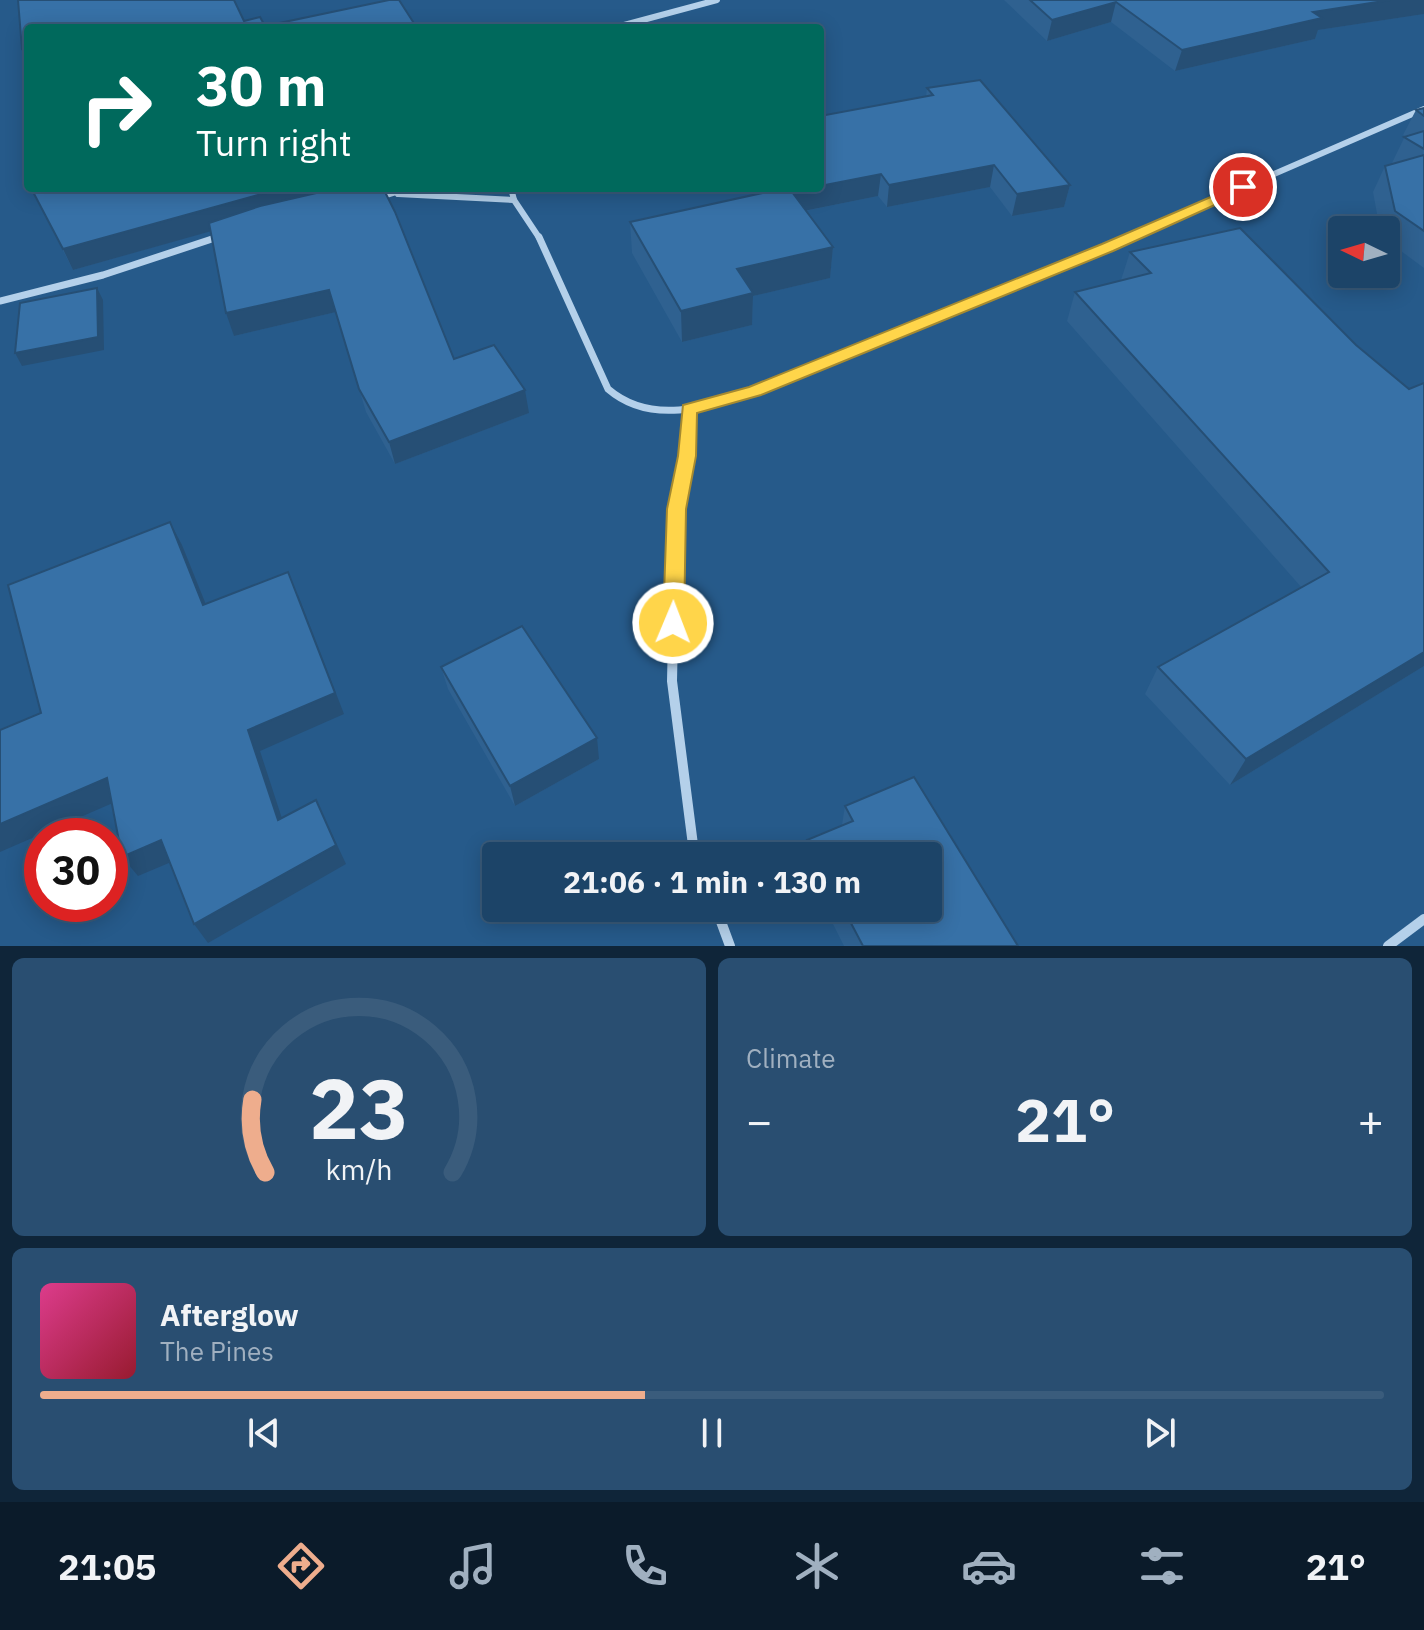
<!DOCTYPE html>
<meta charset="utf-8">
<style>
:root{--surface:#1c4468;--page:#294e71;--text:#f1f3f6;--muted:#a0b0c0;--line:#3a5c7c;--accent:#eead8d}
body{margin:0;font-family:"IBM Plex Sans",sans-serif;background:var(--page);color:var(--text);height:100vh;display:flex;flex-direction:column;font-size:30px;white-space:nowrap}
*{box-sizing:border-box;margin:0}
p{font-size:26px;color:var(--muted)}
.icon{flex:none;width:44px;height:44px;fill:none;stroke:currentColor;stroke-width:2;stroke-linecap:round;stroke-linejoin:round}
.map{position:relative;height:946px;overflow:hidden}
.panel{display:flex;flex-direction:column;gap:12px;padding:12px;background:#0f2539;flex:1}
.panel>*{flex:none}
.banner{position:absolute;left:24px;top:24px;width:800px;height:168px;border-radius:8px;box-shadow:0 4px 20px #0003,0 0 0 2px var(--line);background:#00695c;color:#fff;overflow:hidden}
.needle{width:52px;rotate:275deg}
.controls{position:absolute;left:1328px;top:216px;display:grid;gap:16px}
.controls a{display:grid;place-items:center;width:72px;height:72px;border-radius:8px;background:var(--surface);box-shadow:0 4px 20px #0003,0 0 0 2px var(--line);font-size:40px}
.speed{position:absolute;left:24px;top:818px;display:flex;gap:16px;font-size:40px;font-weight:700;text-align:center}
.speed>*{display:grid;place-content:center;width:104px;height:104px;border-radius:50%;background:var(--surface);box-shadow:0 4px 20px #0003,0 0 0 2px var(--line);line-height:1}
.speed .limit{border:12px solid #d22;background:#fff;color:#111}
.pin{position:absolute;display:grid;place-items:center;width:68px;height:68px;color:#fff;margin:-34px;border:4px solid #fff;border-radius:50%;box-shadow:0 2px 8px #0007}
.me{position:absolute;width:88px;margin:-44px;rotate:1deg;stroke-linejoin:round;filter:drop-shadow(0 0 6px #0008)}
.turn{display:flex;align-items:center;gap:28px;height:168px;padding:0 40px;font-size:36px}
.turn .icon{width:104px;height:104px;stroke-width:2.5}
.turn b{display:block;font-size:56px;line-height:68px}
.big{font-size:60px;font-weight:800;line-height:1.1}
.panel .tile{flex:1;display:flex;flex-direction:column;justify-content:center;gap:12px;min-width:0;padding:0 28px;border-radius:12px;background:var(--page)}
.panel .dial{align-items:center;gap:0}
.dial svg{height:208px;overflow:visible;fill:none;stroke:var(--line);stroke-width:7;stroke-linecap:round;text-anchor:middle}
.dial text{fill:var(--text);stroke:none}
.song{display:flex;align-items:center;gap:24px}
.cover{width:96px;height:96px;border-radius:12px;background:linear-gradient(135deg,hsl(330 70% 55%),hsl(350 70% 35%))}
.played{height:8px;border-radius:4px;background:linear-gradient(90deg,var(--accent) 45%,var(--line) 45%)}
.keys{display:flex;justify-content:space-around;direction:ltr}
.heat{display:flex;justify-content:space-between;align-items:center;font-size:44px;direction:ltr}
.panel .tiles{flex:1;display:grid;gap:12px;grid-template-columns:1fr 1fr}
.tile:last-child{grid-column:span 2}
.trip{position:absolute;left:482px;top:842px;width:460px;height:80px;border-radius:8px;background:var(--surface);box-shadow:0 4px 20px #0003,0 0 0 2px var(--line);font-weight:800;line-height:80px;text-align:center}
.tabs{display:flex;height:128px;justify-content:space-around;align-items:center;background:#0b1b2a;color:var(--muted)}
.tabs .icon{width:56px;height:56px}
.tabs .on{color:var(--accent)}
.tabs b{font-size:36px;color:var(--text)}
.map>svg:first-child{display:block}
</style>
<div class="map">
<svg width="1424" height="946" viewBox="0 0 1424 946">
<rect width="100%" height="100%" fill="#265a8a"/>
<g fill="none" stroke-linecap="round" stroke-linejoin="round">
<g stroke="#b4d0ea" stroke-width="6">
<polyline points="613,28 717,0"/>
<polyline points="511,188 514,200 540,239"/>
<polyline points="398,194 514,200"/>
<polyline points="380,197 410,188"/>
<polyline points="212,239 219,237"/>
<polyline points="1124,239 1424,109"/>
</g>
<g stroke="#b4d0ea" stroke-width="7">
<path d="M 539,237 L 608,389 C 651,426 707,407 755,391 L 1129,237"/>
<polyline points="0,301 103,275 218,237"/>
<path d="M 675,548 C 676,501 687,456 689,409"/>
</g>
<g stroke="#b4d0ea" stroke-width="10">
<polyline points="675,546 672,681 693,845 697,856"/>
<polyline points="716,908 730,946"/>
<polyline points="1388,946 1424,919"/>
</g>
</g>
<g fill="#2f6190">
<polygon points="1004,0 1424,0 1424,14 1318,30 1315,39 1175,71 1111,22 1047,41"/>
<polygon points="927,88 1070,185 1064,207 1012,216 990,187 887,207 878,196 805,211 833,247 830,278 753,296 752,325 682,342 632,253 630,222 759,194 755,188 820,188 926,97"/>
<polygon points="1424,108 1424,268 1386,240 1386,230 1380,230 1373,192 1385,166 1393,164 1392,163 1405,136 1403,135 1416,110"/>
<polygon points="31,188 383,188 454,359 529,413 395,464 366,412 336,312 234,336 210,231 73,270"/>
<polygon points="1240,228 1424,666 1230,785 1145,694 1158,667 1302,588 1067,321 1075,292 1121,280 1130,252"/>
<polygon points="441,667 599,759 515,806 448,689"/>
<polygon points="914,777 1018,946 844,946 825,908 928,908 928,856 805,856 807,840 842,825 845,806"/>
</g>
<g fill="#264f75">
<polygon points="1390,0 1424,0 1424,14 1318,30 1315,39 1175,71 1182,50 1313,12"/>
<polygon points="1116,2 1111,22 1047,41 1052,20"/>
<polygon points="28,48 28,61 22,49"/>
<polygon points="994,165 990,187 887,207 889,185"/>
<polygon points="881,174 878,196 774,217 775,195 810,188 820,188 820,186"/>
<polygon points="1070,185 1064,207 1012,216 1017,194"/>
<polygon points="288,188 377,188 265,216 73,270 63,249 258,195"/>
<polygon points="833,247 830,278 753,296 752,325 682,342 681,311 737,269"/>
<polygon points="97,288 103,300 104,350 22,366 15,353"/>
<polygon points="329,290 336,312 234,336 226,313"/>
<polygon points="525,390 529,413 395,464 389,442"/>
<polygon points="170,522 182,545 215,627 203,605"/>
<polygon points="298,595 344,714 260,751 289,840 278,820 248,730"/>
<polygon points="1424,652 1424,666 1230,785 1246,759"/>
<polygon points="597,738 599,759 515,806 510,786"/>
<polygon points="107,778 122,799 0,852 0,824"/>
<polygon points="316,800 346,864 208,943 194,924"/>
<polygon points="161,840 176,860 138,876 122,857"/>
</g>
<g fill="#3771a7" stroke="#264f75" stroke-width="2">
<polygon points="18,0 234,0 244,21 260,17 265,26 389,0 399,0 417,28 28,28 28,48 22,49"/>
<polygon points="1030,0 1390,0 1313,12 1322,18 1182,50 1116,2 1052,20"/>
<polygon points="980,80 1070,185 1017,194 994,165 889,185 881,174 820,186 820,116 933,95 927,88"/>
<polygon points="1424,108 1424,116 1416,110"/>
<polygon points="1424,131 1424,149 1404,137"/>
<polygon points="1424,155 1424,231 1395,211 1385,166"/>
<polygon points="31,188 288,188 258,195 63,249"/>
<polygon points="338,188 383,188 395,212 454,359 494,345 525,390 389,442 359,389 329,290 226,313 209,223 260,206"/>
<polygon points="770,188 785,188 772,191"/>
<polygon points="785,188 789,188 833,247 737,269 753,293 681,311 630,222"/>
<polygon points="789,188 810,188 791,192"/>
<polygon points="1240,228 1356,345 1409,389 1424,383 1424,652 1246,759 1158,667 1329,572 1075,292 1151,273 1130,252"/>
<polygon points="97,288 98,337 15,353 20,303"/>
<polygon points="170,522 203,605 288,572 335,693 248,730 278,820 316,800 336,845 194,924 161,840 122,857 107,778 0,824 0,730 41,713 8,585"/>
<polygon points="522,626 597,738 510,786 441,667"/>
<polygon points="914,777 1018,946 863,946 843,908 928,908 928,856 815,856 807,840 853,821 845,806"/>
</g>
<polygon fill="#ffd54a" stroke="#a68a30" stroke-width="2" points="1243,183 1248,184 1248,190 1113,251 761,395 697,413 696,456 686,509 684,623 681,629 673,632 666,629 663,623 667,509 678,456 683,405 749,387 1102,244"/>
</svg>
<div class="controls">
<a><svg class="needle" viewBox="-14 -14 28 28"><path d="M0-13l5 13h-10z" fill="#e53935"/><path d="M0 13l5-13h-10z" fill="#a0b0c0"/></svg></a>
</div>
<div class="speed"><div class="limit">30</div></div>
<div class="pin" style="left:1243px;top:187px;background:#d93025"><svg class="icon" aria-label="arrive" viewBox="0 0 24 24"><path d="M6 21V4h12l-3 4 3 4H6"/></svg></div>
<svg class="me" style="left:673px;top:623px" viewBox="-20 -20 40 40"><circle r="17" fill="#ffd54a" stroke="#fff" stroke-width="3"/><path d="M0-11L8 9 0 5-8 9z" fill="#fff"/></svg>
<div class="trip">21:06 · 1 min · 130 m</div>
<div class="banner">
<div class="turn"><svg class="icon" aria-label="right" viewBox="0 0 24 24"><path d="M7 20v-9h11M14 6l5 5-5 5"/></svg><div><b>30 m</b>Turn right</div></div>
</div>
</div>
<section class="panel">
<div class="tiles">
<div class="tile dial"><svg viewBox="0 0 100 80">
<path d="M14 69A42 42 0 1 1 86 69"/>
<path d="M14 69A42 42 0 0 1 9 41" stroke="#eead8d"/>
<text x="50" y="56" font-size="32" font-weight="700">23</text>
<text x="50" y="72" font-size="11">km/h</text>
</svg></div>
<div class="tile"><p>Climate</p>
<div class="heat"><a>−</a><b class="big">21°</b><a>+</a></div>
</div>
<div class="tile">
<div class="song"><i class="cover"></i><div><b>Afterglow</b><p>The Pines</p></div></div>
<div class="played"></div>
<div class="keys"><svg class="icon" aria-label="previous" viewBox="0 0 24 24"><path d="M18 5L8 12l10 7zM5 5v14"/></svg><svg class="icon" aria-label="pause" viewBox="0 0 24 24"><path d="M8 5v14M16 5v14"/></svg><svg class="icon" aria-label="next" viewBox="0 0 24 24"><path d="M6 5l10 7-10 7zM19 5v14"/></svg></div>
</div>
</div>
</section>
<nav class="tabs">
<b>21:05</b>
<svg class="icon on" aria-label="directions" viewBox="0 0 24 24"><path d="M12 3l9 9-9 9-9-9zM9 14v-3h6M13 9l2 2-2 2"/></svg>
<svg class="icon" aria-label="music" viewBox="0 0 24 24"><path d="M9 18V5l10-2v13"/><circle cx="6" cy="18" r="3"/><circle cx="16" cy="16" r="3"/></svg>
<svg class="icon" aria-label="phone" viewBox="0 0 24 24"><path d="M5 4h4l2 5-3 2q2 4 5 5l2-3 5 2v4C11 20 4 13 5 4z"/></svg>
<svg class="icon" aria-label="climate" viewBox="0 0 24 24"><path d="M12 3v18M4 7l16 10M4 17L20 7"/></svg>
<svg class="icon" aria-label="car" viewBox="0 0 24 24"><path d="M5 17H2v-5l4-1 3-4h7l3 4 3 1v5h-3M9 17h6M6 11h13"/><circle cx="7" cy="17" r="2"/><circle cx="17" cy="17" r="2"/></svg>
<svg class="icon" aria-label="filters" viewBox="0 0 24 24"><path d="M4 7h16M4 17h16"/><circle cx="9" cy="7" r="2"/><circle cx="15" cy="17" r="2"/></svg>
<b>21°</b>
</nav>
